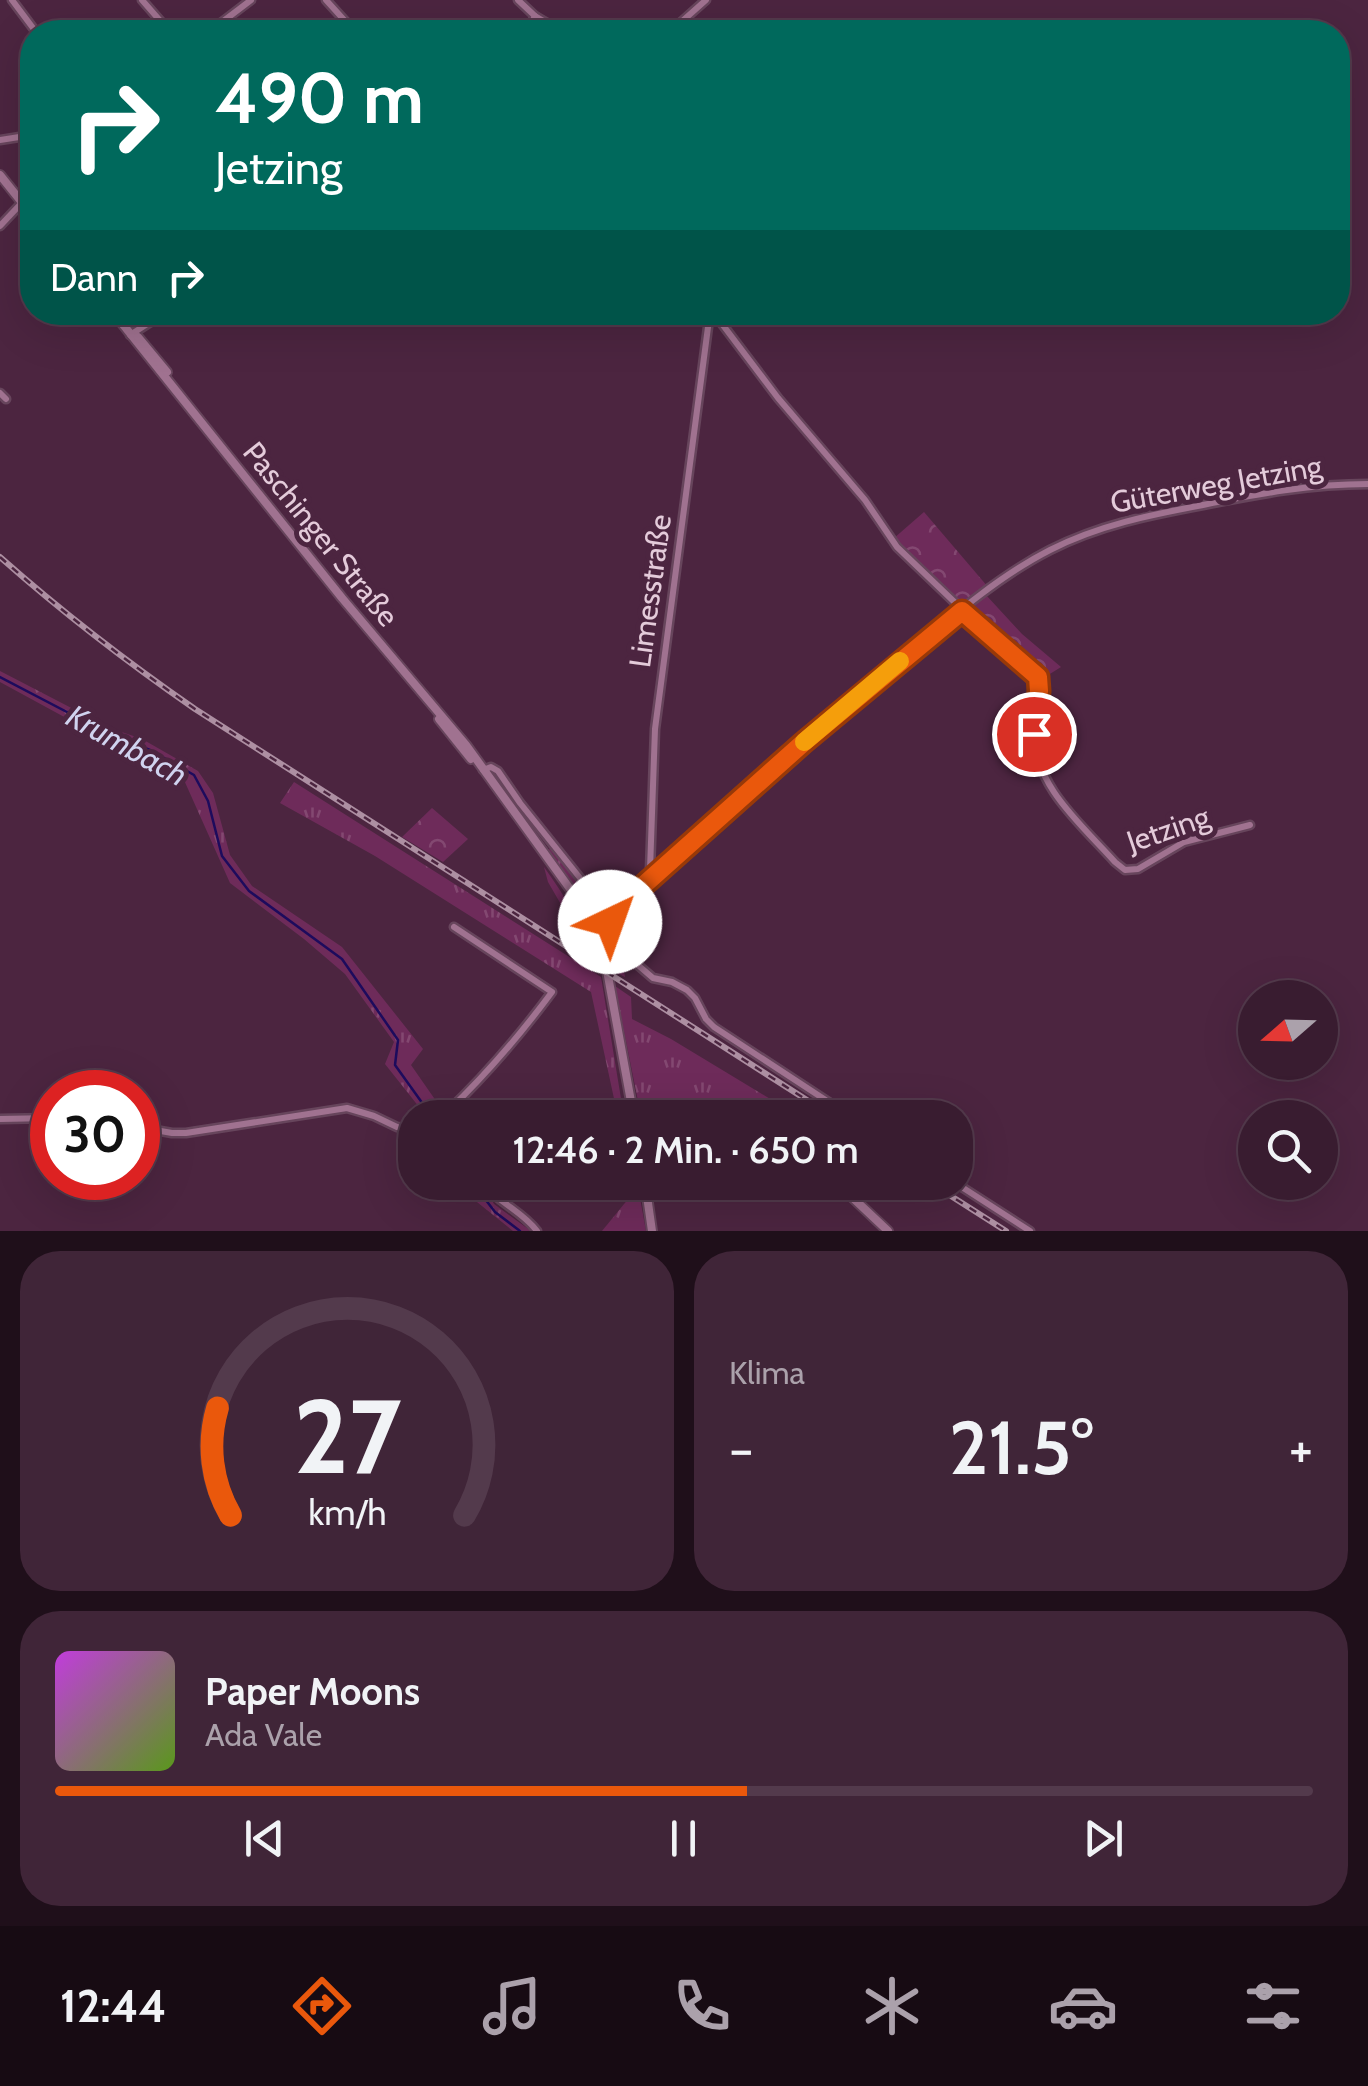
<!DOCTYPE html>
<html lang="de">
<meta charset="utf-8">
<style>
:root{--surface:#391c30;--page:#402538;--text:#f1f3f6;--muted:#aba1ab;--line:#533a4c;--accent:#ea580c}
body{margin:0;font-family:Cabin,sans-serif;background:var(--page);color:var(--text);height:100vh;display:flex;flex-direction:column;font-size:38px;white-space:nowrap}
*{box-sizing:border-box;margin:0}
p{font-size:32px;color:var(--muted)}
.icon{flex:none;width:55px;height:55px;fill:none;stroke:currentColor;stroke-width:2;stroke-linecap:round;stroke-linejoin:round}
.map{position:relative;height:1231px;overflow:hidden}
.panel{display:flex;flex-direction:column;gap:20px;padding:20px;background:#1f0f1a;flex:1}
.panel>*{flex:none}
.guide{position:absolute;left:20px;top:20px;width:1330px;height:305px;border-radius:40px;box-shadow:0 10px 40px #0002,0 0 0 2px var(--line);background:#00695c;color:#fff;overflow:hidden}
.needle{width:65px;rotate:250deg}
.fabs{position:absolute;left:1238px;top:980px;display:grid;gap:20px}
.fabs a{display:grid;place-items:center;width:100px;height:100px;border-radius:50%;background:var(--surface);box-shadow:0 10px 40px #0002,0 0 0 2px var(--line);font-size:50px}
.speed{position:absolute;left:30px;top:1070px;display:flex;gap:20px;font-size:50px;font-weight:700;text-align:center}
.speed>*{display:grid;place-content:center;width:130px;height:130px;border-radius:50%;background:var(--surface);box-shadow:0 10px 40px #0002,0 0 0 2px var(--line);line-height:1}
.speed .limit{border:15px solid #d22;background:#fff;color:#111}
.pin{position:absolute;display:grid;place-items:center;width:85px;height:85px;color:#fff;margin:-42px;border:5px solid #fff;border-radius:50%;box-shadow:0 2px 10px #0007}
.me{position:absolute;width:110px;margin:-55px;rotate:42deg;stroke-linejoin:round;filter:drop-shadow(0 0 8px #0008)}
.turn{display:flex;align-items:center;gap:35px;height:210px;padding:0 30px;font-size:45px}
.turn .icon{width:130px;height:130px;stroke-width:2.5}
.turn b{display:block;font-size:70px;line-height:85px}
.then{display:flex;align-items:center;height:95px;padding:0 30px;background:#0003;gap:20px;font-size:38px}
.big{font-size:75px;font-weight:600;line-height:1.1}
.panel .tile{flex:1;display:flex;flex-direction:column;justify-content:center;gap:15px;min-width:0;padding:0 35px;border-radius:40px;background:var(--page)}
.panel .dial{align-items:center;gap:0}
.dial svg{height:260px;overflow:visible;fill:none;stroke:var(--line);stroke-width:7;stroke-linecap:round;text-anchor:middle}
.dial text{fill:var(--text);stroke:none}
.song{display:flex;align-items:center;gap:30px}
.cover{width:120px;height:120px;border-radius:15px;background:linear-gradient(135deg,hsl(290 70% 55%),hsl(90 70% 35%))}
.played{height:10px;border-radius:5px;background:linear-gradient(90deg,var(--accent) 55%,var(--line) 55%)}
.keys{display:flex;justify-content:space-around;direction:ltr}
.heat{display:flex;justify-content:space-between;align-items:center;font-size:55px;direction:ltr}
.panel .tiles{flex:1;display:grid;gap:20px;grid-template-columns:1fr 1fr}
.tile:last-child{grid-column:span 2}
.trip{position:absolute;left:398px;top:1100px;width:575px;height:100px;border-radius:40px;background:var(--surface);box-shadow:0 10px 40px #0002,0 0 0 2px var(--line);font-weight:600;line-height:100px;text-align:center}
.menu{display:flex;height:160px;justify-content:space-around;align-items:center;background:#170b13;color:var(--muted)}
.menu .icon{width:70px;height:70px}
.menu .selected{color:var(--accent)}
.menu b{font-size:45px;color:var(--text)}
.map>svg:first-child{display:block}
</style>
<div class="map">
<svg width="1368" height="1231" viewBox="0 0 1368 1231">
<defs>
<pattern id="grass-tufts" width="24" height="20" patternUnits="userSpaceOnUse" patternTransform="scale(2.5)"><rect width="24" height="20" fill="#6e2b5a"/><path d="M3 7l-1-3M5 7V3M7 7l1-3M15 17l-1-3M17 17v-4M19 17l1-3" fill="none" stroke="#834871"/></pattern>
<pattern id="forest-crowns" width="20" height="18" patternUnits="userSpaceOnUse" patternTransform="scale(2.5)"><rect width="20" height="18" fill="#6e2b5a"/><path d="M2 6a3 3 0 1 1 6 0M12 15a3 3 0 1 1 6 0" fill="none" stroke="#834871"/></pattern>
</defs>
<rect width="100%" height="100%" fill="#4c2540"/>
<g fill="url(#grass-tufts)">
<polygon points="0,671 110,728 142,739 198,771 213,793 230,855 252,886 342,947 423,1049 411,1065 443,1111 439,1117 427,1117 385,1064 394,1042 345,974 304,939 230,883 180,771 122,743 79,725 0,682"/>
<polygon points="294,782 601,977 624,1117 618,1117 591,992 375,856 280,803"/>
<path d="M 553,847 C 585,887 619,925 625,977 L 611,970 C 599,922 578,889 548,850 Z"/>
<path d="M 544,867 C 565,896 583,926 595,960 L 584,953 L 566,913 L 548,882 Z"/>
<polygon points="615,986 631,997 632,1019 671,1039 800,1117 733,1118 707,1115 660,1117 652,1115 648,1110 640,1111"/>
<polygon points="464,1183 481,1183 494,1204 531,1231 513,1231 472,1198"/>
<polygon points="638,1187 646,1231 602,1231"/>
</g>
<g fill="url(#forest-crowns)">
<polygon points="924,512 988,587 963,606 958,605 893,539"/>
<polygon points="986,595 1022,634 1061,667 1045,677 1020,661 975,618 970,609"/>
<polygon points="432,808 468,839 443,862 402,837"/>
</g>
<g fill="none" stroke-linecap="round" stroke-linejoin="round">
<g stroke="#1d0b5d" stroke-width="2.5">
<polyline points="0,677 111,735 150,750 194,775 208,801 222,856 249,891 342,959 398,1040 395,1065 433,1118"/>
<polyline points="472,1182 495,1212 520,1231"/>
</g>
<g stroke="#67455c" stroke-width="11">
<g id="minor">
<polyline points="12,0 36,32"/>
<polyline points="142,0 170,32"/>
<polyline points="326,0 355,32"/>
<polyline points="518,0 535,16 562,32"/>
<polyline points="209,32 251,0"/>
<polyline points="527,32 535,16"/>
<polyline points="670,32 706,0"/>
<polyline points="0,140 32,135"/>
<polyline points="0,226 32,192"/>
<path d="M 713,312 L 778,398 L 865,500 L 897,547 L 993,639 L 1038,677 C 1039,696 1034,713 1034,732 C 1034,786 1081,824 1115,862 L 1125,870 L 1138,869 L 1184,842 L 1250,825"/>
<polyline points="130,335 166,312"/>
<polyline points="0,393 6,399"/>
<polyline points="483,770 491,767 498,771 520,803 608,913 619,940 632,960 653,978 672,982 687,990 695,998 706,1019 714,1027 853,1118"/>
<polyline points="653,877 650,870 655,729 710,312"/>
<path d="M 608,913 L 618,908 C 707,828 795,749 886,672 C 937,630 991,580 1050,550 C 1099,525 1150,515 1203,505 C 1258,494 1311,484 1368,484"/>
<path d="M 445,1118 L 446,1113 C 485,1076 520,1035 552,992 L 454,927"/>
<polyline points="0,1119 52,1118"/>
<polyline points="138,1127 172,1133 186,1133 347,1108 374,1116 397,1127 415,1130"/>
<path d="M 483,1182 C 498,1203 522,1211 537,1231"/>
<polyline points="954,1182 1030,1231"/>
</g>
</g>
<g stroke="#67455c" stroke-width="12">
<g id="tertiary">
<polyline points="0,175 32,215"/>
<polyline points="113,312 342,598 466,745 573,893 595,934 606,965 634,1118"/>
<polyline points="138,337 167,372"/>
<polyline points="439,719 471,759"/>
<polyline points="645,1182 652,1231"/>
<polyline points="836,1182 888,1231"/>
</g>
</g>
<use href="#minor" stroke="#a07290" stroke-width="6"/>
<use href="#tertiary" stroke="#a07290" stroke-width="8"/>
<g stroke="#ad8fa2" stroke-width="6">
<g id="rail">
<path d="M 0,557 C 62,612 127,662 195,709 L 835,1118"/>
<polyline points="929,1182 1006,1231"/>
</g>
</g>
<use href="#rail" stroke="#4c2540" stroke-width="2.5" stroke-dasharray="8" stroke-linecap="butt"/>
</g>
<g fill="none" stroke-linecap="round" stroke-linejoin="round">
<g stroke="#983908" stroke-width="25">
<polyline id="route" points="610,922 608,913 618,908 803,743 962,611 1038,677 1039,691 1034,734"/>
</g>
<use href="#route" stroke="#ea580c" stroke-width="18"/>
<polyline stroke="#f59e0b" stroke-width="18" points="804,742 900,661"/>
</g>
<g text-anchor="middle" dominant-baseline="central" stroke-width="10" stroke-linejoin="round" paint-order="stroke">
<g font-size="30" fill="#e4cbda" stroke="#4c2540">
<text transform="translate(1216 484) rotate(-10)">Güterweg Jetzing</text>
<text transform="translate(321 534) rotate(51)">Paschinger Straße</text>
<text transform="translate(650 591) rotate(-82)">Limesstraße</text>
<text transform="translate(1168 829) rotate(-19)">Jetzing</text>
</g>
<g font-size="32" font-style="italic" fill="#d0d3ef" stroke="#4c2540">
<text transform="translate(127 745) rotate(29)">Krumbach</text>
</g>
</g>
</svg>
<div class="fabs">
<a><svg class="needle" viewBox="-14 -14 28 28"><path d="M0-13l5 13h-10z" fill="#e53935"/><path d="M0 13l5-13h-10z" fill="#aba1ab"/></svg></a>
<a><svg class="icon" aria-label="search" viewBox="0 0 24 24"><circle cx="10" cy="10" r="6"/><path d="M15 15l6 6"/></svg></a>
</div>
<div class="speed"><div class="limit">30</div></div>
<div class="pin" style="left:1034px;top:734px;background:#d93025"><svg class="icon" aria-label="arrive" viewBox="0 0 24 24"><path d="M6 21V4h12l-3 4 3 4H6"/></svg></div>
<svg class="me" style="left:610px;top:922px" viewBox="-20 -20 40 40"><circle r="19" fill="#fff"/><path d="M0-13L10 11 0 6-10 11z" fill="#ea580c"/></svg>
<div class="trip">12:46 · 2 Min. · 650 m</div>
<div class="guide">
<div class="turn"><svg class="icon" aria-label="right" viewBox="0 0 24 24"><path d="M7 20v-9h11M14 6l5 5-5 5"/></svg><div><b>490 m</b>Jetzing</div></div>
<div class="then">Dann<svg class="icon" aria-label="right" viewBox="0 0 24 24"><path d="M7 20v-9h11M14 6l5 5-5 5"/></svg></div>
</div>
</div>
<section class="panel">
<div class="tiles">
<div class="tile dial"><svg viewBox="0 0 100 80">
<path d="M14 69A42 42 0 1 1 86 69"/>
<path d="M14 69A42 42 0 0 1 10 36" stroke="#ea580c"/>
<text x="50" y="56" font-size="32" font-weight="700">27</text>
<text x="50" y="72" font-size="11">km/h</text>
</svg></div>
<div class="tile"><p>Klima</p>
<div class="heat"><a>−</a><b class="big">21.5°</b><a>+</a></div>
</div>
<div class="tile">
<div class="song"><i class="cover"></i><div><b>Paper Moons</b><p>Ada Vale</p></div></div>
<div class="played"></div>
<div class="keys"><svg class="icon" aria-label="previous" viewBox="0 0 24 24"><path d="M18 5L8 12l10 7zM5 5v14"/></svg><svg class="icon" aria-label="pause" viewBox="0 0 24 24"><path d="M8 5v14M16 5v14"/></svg><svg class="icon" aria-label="next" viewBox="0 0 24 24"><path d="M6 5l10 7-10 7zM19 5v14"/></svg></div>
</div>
</div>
</section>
<nav class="menu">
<b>12:44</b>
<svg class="icon selected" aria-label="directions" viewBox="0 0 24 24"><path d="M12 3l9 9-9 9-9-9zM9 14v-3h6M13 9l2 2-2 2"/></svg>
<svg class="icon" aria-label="music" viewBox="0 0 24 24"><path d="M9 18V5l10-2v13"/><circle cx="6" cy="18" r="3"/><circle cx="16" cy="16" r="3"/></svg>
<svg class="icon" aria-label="phone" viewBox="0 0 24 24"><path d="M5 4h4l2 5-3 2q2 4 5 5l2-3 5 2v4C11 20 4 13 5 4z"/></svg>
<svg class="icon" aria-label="climate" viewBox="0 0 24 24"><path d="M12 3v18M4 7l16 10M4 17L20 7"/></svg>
<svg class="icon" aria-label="car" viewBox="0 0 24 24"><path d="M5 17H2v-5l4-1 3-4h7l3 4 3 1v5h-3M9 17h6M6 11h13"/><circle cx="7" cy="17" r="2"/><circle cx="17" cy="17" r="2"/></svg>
<svg class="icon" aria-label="filters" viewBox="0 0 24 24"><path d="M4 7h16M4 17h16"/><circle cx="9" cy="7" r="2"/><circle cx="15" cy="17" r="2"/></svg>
</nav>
